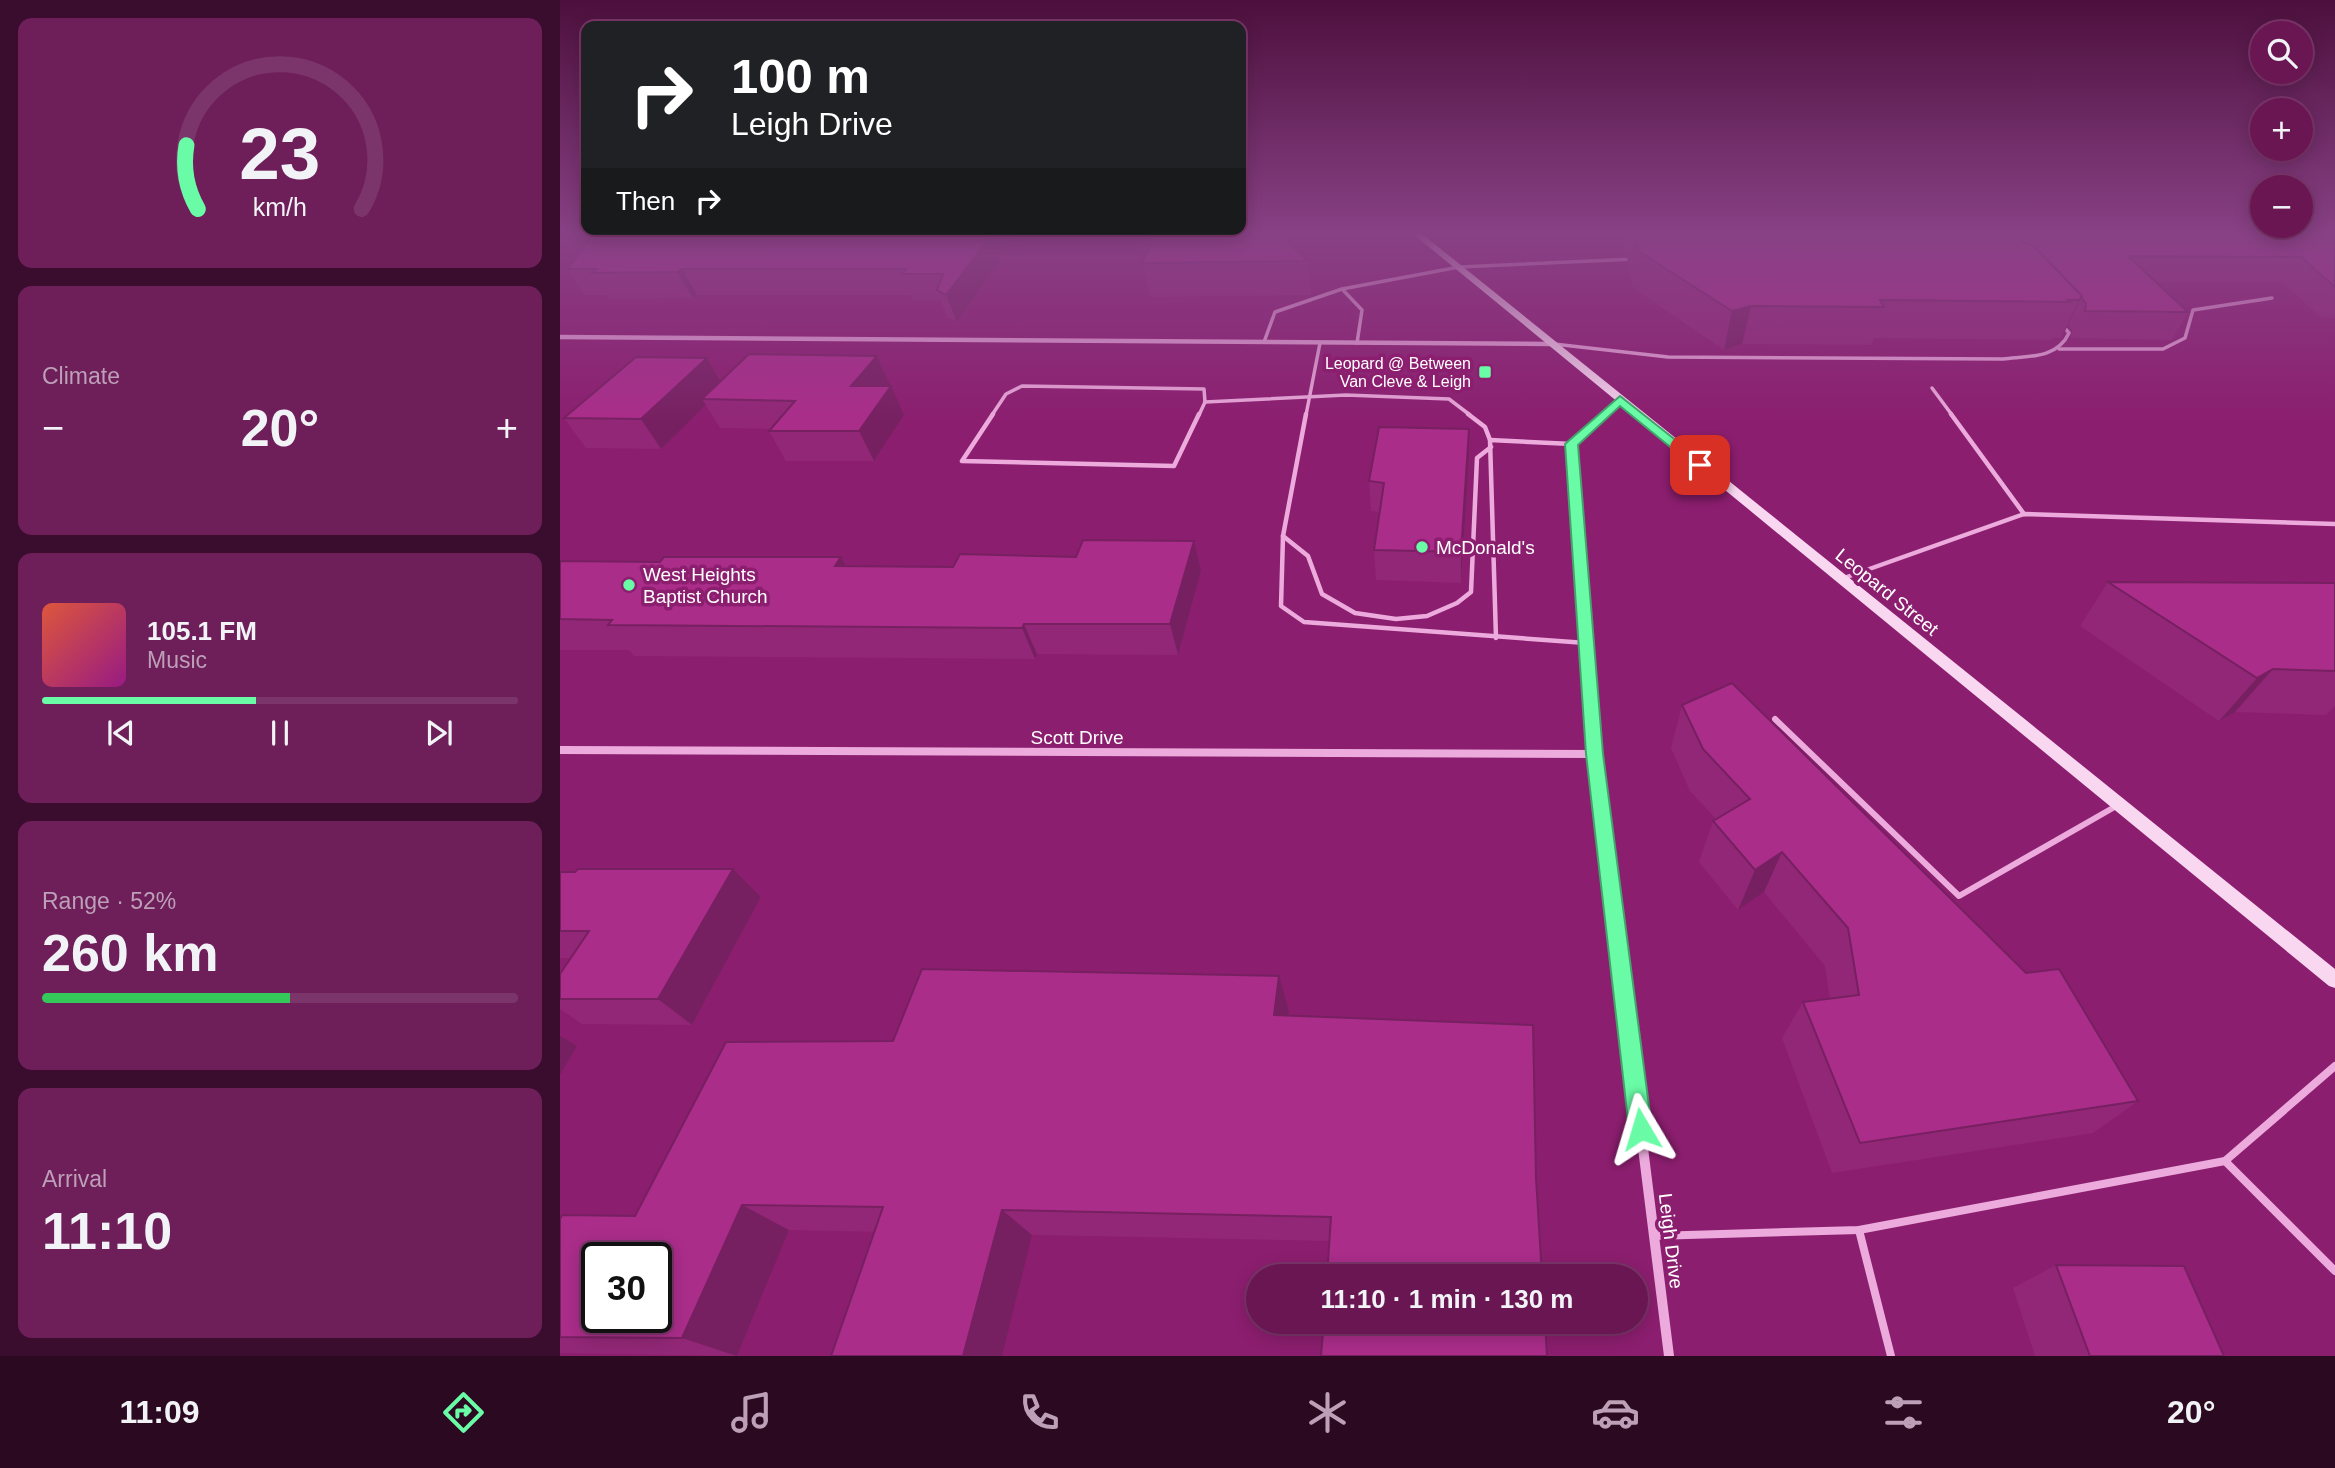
<!DOCTYPE html>
<meta charset="utf-8">
<style>
:root{--surface:#691653;--page:#6e1f5a;--text:#f1f3f6;--muted:#bd9fb8;--line:#7c356a;--accent:#69fba6}
body{margin:0;font-family:Arial,sans-serif;background:var(--page);color:var(--text);height:100vh;display:flex;flex-direction:column;font-size:26px;white-space:nowrap}
*{box-sizing:border-box;margin:0}
p{font-size:23px;color:var(--muted)}
.icon{flex:none;width:38px;height:38px;fill:none;stroke:currentColor;stroke-width:2;stroke-linecap:round;stroke-linejoin:round}
.map{position:relative;flex:1;overflow:hidden}
.drawer{display:flex;flex-direction:column;gap:18px;padding:18px;background:#3a0c2e;width:560px}
.drawer>*{flex:none}
.guide{position:absolute;left:21px;top:21px;width:665px;height:214px;border-radius:14px;box-shadow:0 4px 18px #0003,0 0 0 2px var(--line);background:#202124;color:#fff;overflow:hidden}
.fabs{position:absolute;left:1690px;top:21px;display:grid;gap:14px}
.fabs a{display:grid;place-items:center;width:63px;height:63px;border-radius:50%;background:var(--surface);box-shadow:0 4px 18px #0003,0 0 0 2px var(--line);font-size:35px}
.speed{position:absolute;left:21px;top:1242px;display:flex;gap:14px;font-size:35px;font-weight:700;text-align:center}
.speed>*{display:grid;place-content:center;width:91px;height:91px;border-radius:50%;background:var(--surface);box-shadow:0 4px 18px #0003,0 0 0 2px var(--line);line-height:1}
.speed .limit{border:4px solid #111;border-radius:10px;background:#fff;color:#111}
.pin{position:absolute;display:grid;place-items:center;width:60px;height:60px;color:#fff;margin:-30px;border-radius:14px;box-shadow:0 4px 10px #0006}
.me{position:absolute;width:77px;margin:-38px;rotate:353deg;stroke-linejoin:round;filter:drop-shadow(0 0 5px #0008)}
.turn{display:flex;align-items:center;gap:24px;height:147px;padding:0 35px;font-size:32px}
.turn .icon{width:91px;height:91px;stroke-width:2.5}
.turn b{display:block;font-size:49px;line-height:60px}
.then{display:flex;align-items:center;height:66px;padding:0 35px;background:#0003;gap:14px;font-size:26px}
.big{font-size:52px;font-weight:800;line-height:1.1}
.drawer .widget{flex:1;display:flex;flex-direction:column;justify-content:center;gap:10px;min-width:0;padding:0 24px;border-radius:14px;background:var(--page)}
.drawer .dial{align-items:center;gap:0}
.dial svg{height:182px;overflow:visible;fill:none;stroke:var(--line);stroke-width:7;stroke-linecap:round;text-anchor:middle}
.dial text{fill:var(--text);stroke:none}
.song{display:flex;align-items:center;gap:21px}
.cover{width:84px;height:84px;border-radius:10px;background:linear-gradient(135deg,hsl(10 70% 55%),hsl(310 70% 35%))}
.played{height:7px;border-radius:4px;background:linear-gradient(90deg,var(--accent) 45%,var(--line) 45%)}
.keys{display:flex;justify-content:space-around;direction:ltr}
.heat{display:flex;justify-content:space-between;align-items:center;font-size:38px;direction:ltr}
.charge{height:10px;border-radius:5px;background:linear-gradient(90deg,#34c759 52%,var(--line) 0)}
.trip{position:absolute;left:686px;top:1264px;width:402px;height:70px;border-radius:35px;background:var(--surface);box-shadow:0 4px 18px #0003,0 0 0 2px var(--line);font-weight:800;line-height:70px;text-align:center}
.tab-bar{display:flex;height:112px;justify-content:space-around;align-items:center;background:#2a0921;color:var(--muted)}
.tab-bar .icon{width:49px;height:49px}
.tab-bar .selected{color:var(--accent)}
.tab-bar b{font-size:32px;color:var(--text)}
main{display:flex;flex:1;min-height:0}
.map>svg:first-child{display:block}
</style>
<main>
<section class="drawer">
<div class="widget dial"><svg viewBox="0 0 100 80">
<path d="M14 69A42 42 0 1 1 86 69"/>
<path d="M14 69A42 42 0 0 1 9 41" stroke="#69fba6"/>
<text x="50" y="56" font-size="32" font-weight="700">23</text>
<text x="50" y="72" font-size="11">km/h</text>
</svg></div>
<div class="widget"><p>Climate</p>
<div class="heat"><a>−</a><b class="big">20°</b><a>+</a></div>
</div>
<div class="widget">
<div class="song"><i class="cover"></i><div><b>105.1 FM</b><p>Music</p></div></div>
<div class="played"></div>
<div class="keys"><svg class="icon" aria-label="previous" viewBox="0 0 24 24"><path d="M18 5L8 12l10 7zM5 5v14"/></svg><svg class="icon" aria-label="pause" viewBox="0 0 24 24"><path d="M8 5v14M16 5v14"/></svg><svg class="icon" aria-label="next" viewBox="0 0 24 24"><path d="M6 5l10 7-10 7zM19 5v14"/></svg></div>
</div>
<div class="widget"><p>Range · 52%</p><b class="big">260 km</b><div class="charge"></div></div>
<div class="widget"><p>Arrival</p><b class="big">11:10</b></div>
</section>
<div class="map">
<svg width="1775" height="1356" viewBox="0 0 1775 1356">
<rect width="100%" height="100%" fill="#8c1e6f"/>
<g fill="none" stroke-linecap="round" stroke-linejoin="round">
<g stroke="#ecabdc" stroke-width="3.5">
<polyline points="704,342 715,312 782,289"/>
<polyline points="797,343 802,310 782,289 899,267 1075,259"/>
<path d="M 994,344 L 1108,357 L 1443,359 C 1468,356 1497,359 1509,333 L 1503,326"/>
<polyline points="1499,349 1603,349 1625,338 1633,310 1712,298"/>
<polyline points="1372,388 1392,415"/>
<polyline points="645,402 786,395 889,399 910,415"/>
<polyline points="432,415 446,394 462,386 644,389 645,402"/>
<polyline points="639,415 645,402"/>
<polyline points="746,415 760,343"/>
</g>
<g stroke="#ecabdc" stroke-width="4.5">
<polyline points="433,414 402,461 614,466 639,414"/>
<polyline points="746,414 723,536 721,606 744,622 1026,643"/>
<polyline points="908,414 925,427 930,440 936,638"/>
<polyline points="1391,414 1464,514"/>
<polyline points="930,440 1012,444"/>
<polyline points="723,536 748,556 762,594 795,613 836,619 867,616 897,603 911,592 917,458 931,447"/>
<polyline points="1284,578 1464,514 1775,524"/>
</g>
<polyline stroke="#ecabdc" stroke-width="6" points="1215,719 1399,896 1558,805"/>
<g stroke="#ecabdc" stroke-width="8">
<polyline points="1775,1066 1665,1161 1775,1271"/>
<polyline points="1299,1230 1331,1356"/>
<polyline points="1094,1236 1299,1230 1665,1161"/>
</g>
<g stroke="#ecabdc" stroke-width="4.5">
<polyline points="0,337 991,344"/>
<polyline points="1043,415 1060,400"/>
</g>
<polyline stroke="#ecabdc" stroke-width="6" points="1027,651 1012,444 1045,414"/>
<g stroke="#ecabdc" stroke-width="8">
<polyline points="1027,649 1034,754 1059,958"/>
<polyline points="0,750 1034,754"/>
</g>
<polyline stroke="#ecabdc" stroke-width="10" points="1059,956 1109,1356"/>
<polygon fill="#f9d7f0" fill-rule="evenodd" points="852,233 861,233 1775,969 1775,988 1769,986"/>
</g>
<g fill="#922777">
<polygon points="35,233 459,233 397,322 387,317 381,300 353,300 351,295 137,295 133,298 49,299 47,295 25,295 7,269"/>
<polygon points="573,233 719,233 748,261 751,295 590,297 582,263 586,255"/>
<polygon points="1060,233 1775,233 1775,318 1760,317 1724,283 1596,283 1628,312 1612,340 1511,338 1512,330 1508,325 1501,338 1492,338 1491,340 1314,338 1311,345 1182,344 1164,350 1073,288 1067,263 1068,255 1065,255"/>
<polygon points="317,356 330,385 329,386 344,415 314,461 226,461 209,431 211,429 160,428 146,405 101,449 26,448 4,418 147,358 161,381"/>
<polygon points="909,459 901,583 816,580 814,550 820,512 811,511 809,481"/>
<polygon points="281,557 287,566 641,571 618,655 477,654 475,659 74,656 69,650 0,650 0,561 100,562"/>
<polygon points="1548,582 1775,583 1775,706 1766,715 1675,712 1659,721 1520,626"/>
<polygon points="1122,705 1578,1101 1533,1133 1272,1173 1222,1038 1243,1002 1270,999 1265,966 1204,892 1178,910 1139,862 1153,821 1156,819 1130,791 1111,748"/>
<polygon points="0,872 201,897 132,1025 22,1024 0,1009 0,974 11,958 0,958"/>
<polygon points="719,976 729,1011 728,1016 973,1025 769,1241 229,1230 177,1356 0,1353 0,1219 75,1216 333,1041"/>
<polygon points="1496,1265 1664,1356 1475,1356 1453,1288"/>
</g>
<g fill="#772061">
<polygon points="433,233 459,233 397,322 386,295"/>
<polygon points="122,269 137,295 133,298 117,272"/>
<polygon points="1522,296 1504,333 1501,338 1519,300"/>
<polygon points="1191,306 1182,344 1164,350 1172,311"/>
<polygon points="317,356 330,385 306,415 291,386"/>
<polygon points="147,358 164,387 142,399 146,405 101,449 81,419"/>
<polygon points="331,386 344,415 314,461 299,431"/>
<polygon points="909,429 909,459 901,583 901,552"/>
<polygon points="634,541 641,571 618,655 610,624"/>
<polygon points="281,557 299,587 275,566"/>
<polygon points="464,624 477,654 475,659 462,628"/>
<polygon points="1713,669 1675,712 1659,721 1697,678"/>
<polygon points="1222,852 1204,892 1178,910 1195,870"/>
<polygon points="173,869 201,897 132,1025 98,999"/>
<polygon points="719,976 729,1011 724,1049 714,1015"/>
<polygon points="0,1036 17,1046 0,1075"/>
<polygon points="182,1205 229,1230 177,1356 122,1338"/>
<polygon points="442,1210 472,1235 442,1356 403,1356"/>
</g>
<g fill="#aa2d8a" stroke="#772061" stroke-width="2" fill-rule="evenodd">
<polygon points="35,233 433,233 386,295 377,290 383,274 342,274 346,269 122,269 117,272 32,273 37,269 7,269"/>
<polygon points="586,233 719,233 748,261 582,263 592,243"/>
<polygon points="1073,233 1448,233 1476,248 1522,296 1519,300 1508,300 1510,302 1320,300 1324,307 1191,306 1172,311 1078,251"/>
<polygon points="1448,233 1775,233 1775,287 1741,257 1568,256 1628,312 1525,311 1526,303 1521,297 1522,296 1476,248"/>
<polygon points="189,354 317,356 291,386 331,386 299,431 209,431 235,401 142,399"/>
<polygon points="76,357 147,358 81,419 4,418"/>
<polygon points="819,427 909,429 901,552 814,550 824,483 809,481"/>
<polygon points="523,540 634,541 610,624 464,624 462,628 48,625 52,620 0,619 0,561 100,562 104,557 281,557 275,566 393,567 400,554 516,557"/>
<polygon points="1548,582 1775,583 1775,671 1713,669 1697,678"/>
<polygon points="1172,683 1466,973 1499,969 1578,1101 1300,1143 1243,1002 1299,995 1288,928 1222,852 1195,870 1153,821 1190,799 1143,749 1122,705"/>
<polygon points="18,869 173,869 98,999 0,999 0,974 29,931 0,931 0,872 15,872"/>
<path d="M 362,969 L 719,976 L 714,1015 L 973,1025 L 976,1178 L 982,1276 L 767,1276 L 771,1217 L 442,1210 L 403,1356 L 271,1356 L 323,1207 L 182,1205 L 122,1338 L 0,1337 L 0,1219 L 2,1215 L 75,1216 L 166,1042 L 333,1041 ZM 37,1258 L 96,1258 L 96,1318 L 37,1318 Z"/>
<polygon points="1496,1265 1624,1266 1664,1356 1530,1356"/>
<polygon points="764,1321 985,1321 987,1356 761,1356"/>
</g>
<linearGradient id="sky" x2="0" y2="1"><stop stop-color="#4d103d"/><stop offset="0.55" stop-color="#884185"/><stop offset="1" stop-color="#884185" stop-opacity="0"/></linearGradient>
<rect width="1775" height="423" fill="url(#sky)"/>
<polygon fill="#69fba6" stroke="#44a36c" stroke-width="2" points="1060,396 1147,465 1145,468 1136,468 1060,406 1018,445 1043,754 1092,1129 1089,1137 1081,1140 1073,1137 1069,1129 1026,754 1005,444"/>
<g fill="#69fba6" stroke="#8c1e6f" stroke-width="2.5">
<rect x="918" y="365" width="14" height="14" rx="3.5"/>
<circle cx="862" cy="547" r="7"/>
<circle cx="69" cy="585" r="7"/>
</g>
<g text-anchor="middle" dominant-baseline="central" stroke-width="7" stroke-linejoin="round" paint-order="stroke">
<g font-size="16" fill="#fff" stroke="#8c1e6f" text-anchor="end">
<text x="911" y="363">Leopard @ Between<tspan x="911" dy="18">Van Cleve &amp; Leigh</tspan></text>
</g>
<g font-size="19" fill="#fff" stroke="#8c1e6f" text-anchor="start">
<text x="876" y="547">McDonald's</text>
<text x="83" y="574">West Heights<tspan x="83" dy="22">Baptist Church</tspan></text>
</g>
<g font-size="19" fill="#fff" stroke="#8c1e6f">
<text transform="translate(1327 592) rotate(39)">Leopard Street</text>
<text x="517" y="737">Scott Drive</text>
<text transform="translate(1111 1241) rotate(83)">Leigh Drive</text>
</g>
</g>
</svg>
<div class="fabs">
<a><svg class="icon" aria-label="search" viewBox="0 0 24 24"><circle cx="10" cy="10" r="6"/><path d="M15 15l6 6"/></svg></a>
<a>+</a>
<a>−</a>
</div>
<div class="speed"><div class="limit">30</div></div>
<div class="pin" style="left:1140px;top:465px;background:#d93025"><svg class="icon" aria-label="arrive" viewBox="0 0 24 24"><path d="M6 21V4h12l-3 4 3 4H6"/></svg></div>
<svg class="me" style="left:1081px;top:1129px" viewBox="-20 -20 40 40"><path d="M0-17L14 15 0 8-14 15z" fill="#69fba6" stroke="#fff" stroke-width="4"/></svg>
<div class="trip">11:10 · 1 min · 130 m</div>
<div class="guide">
<div class="turn"><svg class="icon" aria-label="right" viewBox="0 0 24 24"><path d="M7 20v-9h11M14 6l5 5-5 5"/></svg><div><b>100 m</b>Leigh Drive</div></div>
<div class="then">Then<svg class="icon" aria-label="right" viewBox="0 0 24 24"><path d="M7 20v-9h11M14 6l5 5-5 5"/></svg></div>
</div>
</div>
</main>
<nav class="tab-bar">
<b>11:09</b>
<svg class="icon selected" aria-label="directions" viewBox="0 0 24 24"><path d="M12 3l9 9-9 9-9-9zM9 14v-3h6M13 9l2 2-2 2"/></svg>
<svg class="icon" aria-label="music" viewBox="0 0 24 24"><path d="M9 18V5l10-2v13"/><circle cx="6" cy="18" r="3"/><circle cx="16" cy="16" r="3"/></svg>
<svg class="icon" aria-label="phone" viewBox="0 0 24 24"><path d="M5 4h4l2 5-3 2q2 4 5 5l2-3 5 2v4C11 20 4 13 5 4z"/></svg>
<svg class="icon" aria-label="climate" viewBox="0 0 24 24"><path d="M12 3v18M4 7l16 10M4 17L20 7"/></svg>
<svg class="icon" aria-label="car" viewBox="0 0 24 24"><path d="M5 17H2v-5l4-1 3-4h7l3 4 3 1v5h-3M9 17h6M6 11h13"/><circle cx="7" cy="17" r="2"/><circle cx="17" cy="17" r="2"/></svg>
<svg class="icon" aria-label="filters" viewBox="0 0 24 24"><path d="M4 7h16M4 17h16"/><circle cx="9" cy="7" r="2"/><circle cx="15" cy="17" r="2"/></svg>
<b>20°</b>
</nav>
